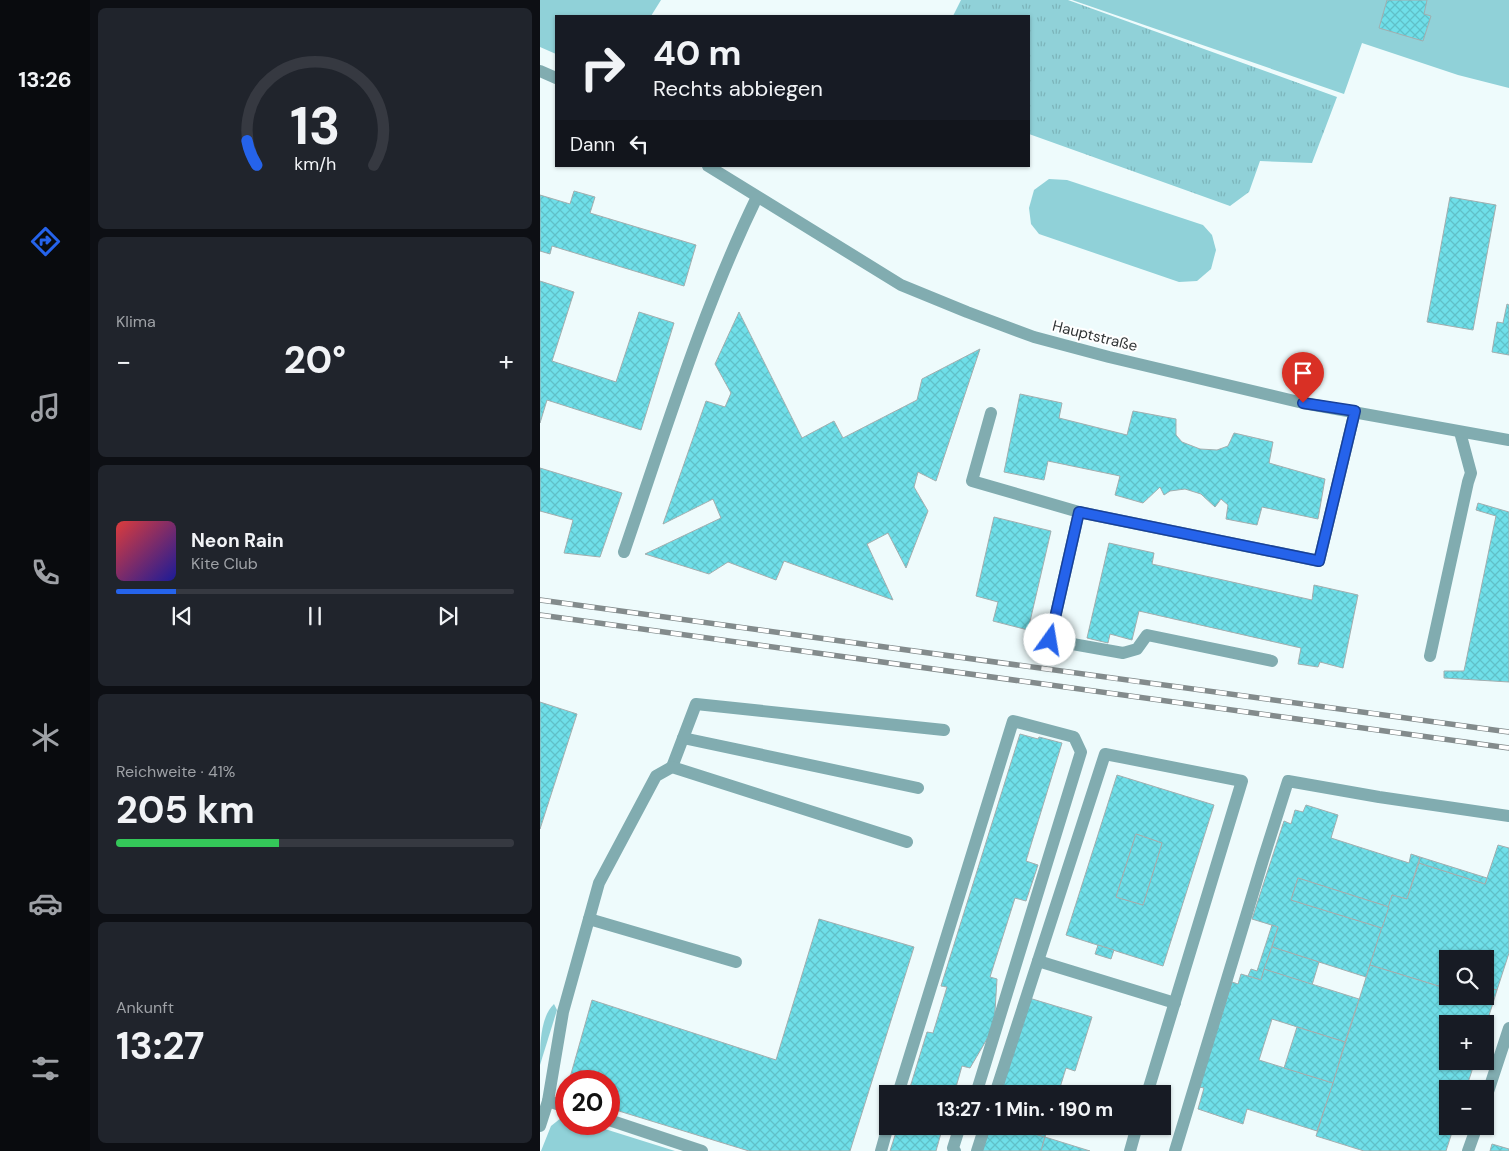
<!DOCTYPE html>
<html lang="de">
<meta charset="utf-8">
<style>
:root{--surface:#171b24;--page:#20242c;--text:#f1f3f6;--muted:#9ea1a6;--line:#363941;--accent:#2563eb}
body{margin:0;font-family:"DM Sans",sans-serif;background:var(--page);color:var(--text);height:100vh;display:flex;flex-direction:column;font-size:19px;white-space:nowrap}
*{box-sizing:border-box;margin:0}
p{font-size:16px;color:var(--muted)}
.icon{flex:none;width:28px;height:28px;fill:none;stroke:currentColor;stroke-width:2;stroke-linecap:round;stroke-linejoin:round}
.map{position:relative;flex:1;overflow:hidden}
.sheet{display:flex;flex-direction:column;gap:8px;padding:8px;background:#0d0f14;width:450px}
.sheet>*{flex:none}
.guide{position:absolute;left:15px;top:15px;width:475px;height:152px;border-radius:0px;box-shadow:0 1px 4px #0004;background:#171b24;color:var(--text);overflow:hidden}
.buttons{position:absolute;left:899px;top:950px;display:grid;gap:10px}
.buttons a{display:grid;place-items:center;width:55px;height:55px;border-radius:0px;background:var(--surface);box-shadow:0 1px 4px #0004;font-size:25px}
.speed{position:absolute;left:15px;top:1070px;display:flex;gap:10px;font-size:25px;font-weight:700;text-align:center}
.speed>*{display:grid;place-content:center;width:65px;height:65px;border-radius:50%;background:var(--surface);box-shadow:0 1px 4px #0004;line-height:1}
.speed .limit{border:8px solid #d22;background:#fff;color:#111}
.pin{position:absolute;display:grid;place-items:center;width:42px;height:42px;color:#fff;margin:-51px -21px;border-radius:50% 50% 50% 0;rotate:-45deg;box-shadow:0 0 5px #0007}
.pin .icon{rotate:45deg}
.me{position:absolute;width:55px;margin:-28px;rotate:13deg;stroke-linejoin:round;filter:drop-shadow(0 0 4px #0008)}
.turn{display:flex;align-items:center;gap:18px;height:105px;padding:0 15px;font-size:22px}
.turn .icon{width:65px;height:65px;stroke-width:2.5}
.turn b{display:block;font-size:35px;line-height:42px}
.then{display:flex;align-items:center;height:48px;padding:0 15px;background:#0003;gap:10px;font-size:19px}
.big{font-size:38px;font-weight:700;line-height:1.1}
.sheet .widget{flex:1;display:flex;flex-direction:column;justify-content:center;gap:8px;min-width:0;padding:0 18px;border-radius:8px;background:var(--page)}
.sheet .dial{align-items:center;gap:0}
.dial svg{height:130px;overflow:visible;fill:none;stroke:var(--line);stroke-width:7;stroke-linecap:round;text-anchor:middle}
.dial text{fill:var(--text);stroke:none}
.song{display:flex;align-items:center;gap:15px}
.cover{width:60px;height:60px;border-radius:8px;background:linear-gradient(135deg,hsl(0 70% 55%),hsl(240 70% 35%))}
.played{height:5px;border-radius:2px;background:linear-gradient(90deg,var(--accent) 15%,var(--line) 15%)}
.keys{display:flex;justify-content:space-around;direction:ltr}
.heat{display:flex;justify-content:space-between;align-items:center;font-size:28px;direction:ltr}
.charge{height:8px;border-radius:4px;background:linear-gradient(90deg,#34c759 41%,var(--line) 0)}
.trip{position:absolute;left:339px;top:1085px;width:292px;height:50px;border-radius:0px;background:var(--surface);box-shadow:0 1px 4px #0004;font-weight:700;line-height:50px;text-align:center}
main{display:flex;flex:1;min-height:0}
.menu{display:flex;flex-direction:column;width:90px;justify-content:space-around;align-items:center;background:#090b0e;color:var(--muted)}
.menu .icon{width:35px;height:35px}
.menu .selected{color:var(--accent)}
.menu b{font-size:22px;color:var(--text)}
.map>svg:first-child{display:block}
</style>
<main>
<nav class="menu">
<b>13:26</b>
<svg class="icon selected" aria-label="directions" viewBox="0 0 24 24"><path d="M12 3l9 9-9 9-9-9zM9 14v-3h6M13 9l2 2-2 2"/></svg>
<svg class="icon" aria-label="music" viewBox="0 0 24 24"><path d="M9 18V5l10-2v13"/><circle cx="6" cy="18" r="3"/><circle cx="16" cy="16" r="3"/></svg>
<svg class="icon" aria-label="phone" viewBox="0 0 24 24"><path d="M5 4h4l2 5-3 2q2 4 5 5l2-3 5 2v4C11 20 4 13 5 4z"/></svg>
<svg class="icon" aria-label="climate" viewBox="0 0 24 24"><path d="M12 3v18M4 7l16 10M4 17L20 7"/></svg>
<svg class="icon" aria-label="car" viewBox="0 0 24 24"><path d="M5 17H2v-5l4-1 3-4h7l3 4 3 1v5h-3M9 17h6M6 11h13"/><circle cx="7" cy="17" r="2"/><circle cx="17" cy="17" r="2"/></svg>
<svg class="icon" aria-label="filters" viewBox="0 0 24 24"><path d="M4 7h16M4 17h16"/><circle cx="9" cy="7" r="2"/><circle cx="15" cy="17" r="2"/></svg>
</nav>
<section class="sheet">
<div class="widget dial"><svg viewBox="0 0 100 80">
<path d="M14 69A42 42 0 1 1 86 69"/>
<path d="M14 69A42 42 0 0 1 8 54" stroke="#2563eb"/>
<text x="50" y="56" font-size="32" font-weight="700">13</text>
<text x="50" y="72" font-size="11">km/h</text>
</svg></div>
<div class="widget"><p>Klima</p>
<div class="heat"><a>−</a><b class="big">20°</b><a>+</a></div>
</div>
<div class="widget">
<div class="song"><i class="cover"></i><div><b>Neon Rain</b><p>Kite Club</p></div></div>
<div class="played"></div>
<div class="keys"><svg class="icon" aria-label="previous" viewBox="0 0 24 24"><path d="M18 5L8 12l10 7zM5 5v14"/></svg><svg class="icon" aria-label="pause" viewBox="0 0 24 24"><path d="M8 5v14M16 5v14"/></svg><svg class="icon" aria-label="next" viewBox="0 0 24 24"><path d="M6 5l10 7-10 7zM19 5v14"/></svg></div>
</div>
<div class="widget"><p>Reichweite · 41%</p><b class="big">205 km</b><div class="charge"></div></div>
<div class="widget"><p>Ankunft</p><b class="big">13:27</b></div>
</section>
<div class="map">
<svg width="969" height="1151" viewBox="0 0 969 1151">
<defs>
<pattern id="park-tufts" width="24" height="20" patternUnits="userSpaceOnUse" patternTransform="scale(1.25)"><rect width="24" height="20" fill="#90d1d8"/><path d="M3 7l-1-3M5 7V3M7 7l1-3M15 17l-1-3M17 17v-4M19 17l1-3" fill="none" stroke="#7cb4ba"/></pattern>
<pattern id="building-cross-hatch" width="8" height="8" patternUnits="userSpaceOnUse" patternTransform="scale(1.25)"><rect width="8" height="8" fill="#6fdfe9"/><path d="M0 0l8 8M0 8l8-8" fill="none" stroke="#60c0c8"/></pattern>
</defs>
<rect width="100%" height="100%" fill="#eefbfc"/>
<g fill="#90d1d8">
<polygon points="0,0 121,0 111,16 16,16 16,54 0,47"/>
<polygon points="532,0 969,0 969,88 918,75 822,43 804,94"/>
<polygon points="509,179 527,180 663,225 672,235 676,250 671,269 657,281 639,282 499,234 491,224 489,208 494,190"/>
<path d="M 14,1004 L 17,1010 L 0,1065 C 0,1046 0,1017 14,1004 Z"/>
<polygon points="21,1118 26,1118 26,1124 49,1124 135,1151 1,1151 11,1126"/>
</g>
<polygon fill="url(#park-tufts)" points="421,0 528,0 797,97 772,163 720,161 709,192 690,206 489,134 489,16 413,16"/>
<g fill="url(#building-cross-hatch)" stroke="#a2aeaf" fill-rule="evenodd">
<polygon points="847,0 887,0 884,14 891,16 883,41 839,28"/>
<polygon points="34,191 55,197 50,213 156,245 144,286 12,246 10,254 0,251 0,195 30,204"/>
<polygon points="910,197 956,205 933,330 887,322"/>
<polygon points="0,281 34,292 12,361 76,382 99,312 134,323 101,430 7,400 0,423"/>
<polygon points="967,304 969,305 969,355 952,352 957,322 963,323"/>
<polygon points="199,312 262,438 294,421 303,438 377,400 382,379 440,349 396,481 378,472 374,487 388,511 366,568 348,533 327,544 353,600 244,561 236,580 188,562 169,574 105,554 181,518 173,499 123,524 166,401 185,407 191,393 175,364"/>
<polygon points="480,394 522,403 519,418 587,435 593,411 636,419 636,435 642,442 660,449 677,450 688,446 694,433 733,442 729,463 785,479 778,519 722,507 717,525 686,519 688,505 681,499 675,507 661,494 645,489 630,491 624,495 620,487 603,503 575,495 580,476 508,461 504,480 464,472"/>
<polygon points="0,468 82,493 60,557 24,553 33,520 0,511"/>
<polygon points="938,503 969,512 969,682 904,678 904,671 924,671 956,516 936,510"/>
<polygon points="454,517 511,531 488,630 453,621 458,602 436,596"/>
<polygon points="569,543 614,553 612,564 772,600 774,585 818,595 803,668 780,662 778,667 758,664 761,648 599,611 592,640 570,634 568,643 547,638"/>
<polygon points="0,702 37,714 0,829"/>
<polygon points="480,734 498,739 499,737 522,743 486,861 498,865 486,901 475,898 450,977 457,979 454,1027 430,1068 422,1066 414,1094 368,1094 387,1032 393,1033 407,987 401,986"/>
<path d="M 577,775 L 674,805 L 623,966 L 526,935 ZM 596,834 L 622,843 L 603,905 L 576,897 Z"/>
<polygon points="766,805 798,815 791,838 869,863 871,854 880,857 867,899 852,895 849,907 758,878 751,900 842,928 826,977 732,947 738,927 712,919 744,821 751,824 755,810 763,812"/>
<polygon points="596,834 622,843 603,905 576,897"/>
<polygon points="958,845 969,848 969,953 957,990 949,988 944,1001 931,996 945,996 945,959 908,959 908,989 830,965 852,895 867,899 879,863 945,884"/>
<polygon points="880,857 947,878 945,884 879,863"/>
<polygon points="758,878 849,907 842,928 751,900"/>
<polygon points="279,919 374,947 310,1151 209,1151 69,1108 69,1081 29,1081 52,1000 236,1060"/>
<polygon points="732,925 738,927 721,980 708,976 711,969 717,971"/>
<polygon points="558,945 574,950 571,959 555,954"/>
<polygon points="732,947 779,962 772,985 724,969"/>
<polygon points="830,965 908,989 908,996 931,996 953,1003 945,1028 945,1024 908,1024 908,1061 935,1061 926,1089 908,1089 908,1126 914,1126 906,1151 824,1151 776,1136"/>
<polygon points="724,969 819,999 805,1042 732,1019 719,1060 793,1083 777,1131 707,1109 703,1124 658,1109 664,1088 659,1087 692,982 698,984 701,974 721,980"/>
<polygon points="949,988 957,990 953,1003 944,1001"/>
<polygon points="489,998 552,1017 535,1071 526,1068 518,1094 459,1094"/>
<polygon points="757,1027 805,1042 793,1083 744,1068"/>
<polygon points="358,1126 403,1126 396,1151 350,1151"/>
<polygon points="450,1126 468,1126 505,1137 501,1151 442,1151"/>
<polygon points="468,1126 509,1126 505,1137"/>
<polygon points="505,1137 550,1151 501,1151"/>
<polygon points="952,1144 969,1149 969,1151 950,1151"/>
</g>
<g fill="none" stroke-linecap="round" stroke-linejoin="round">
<g stroke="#81acb0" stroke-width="12">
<polyline points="451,413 432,481 539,512"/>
<path d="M 84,552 C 125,433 162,310 217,197"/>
<polyline points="890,656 928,482 931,473 920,432"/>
<polyline points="732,661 607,635 597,649 583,653 510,640 539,512 779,561 815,411"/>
<polyline points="143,738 378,788"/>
<polyline points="132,767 156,704 404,730"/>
<polyline points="49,919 196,962"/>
<polyline points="498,961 635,1003"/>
<polyline points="358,1094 473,721 534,737 541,752 436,1094"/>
<polyline points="455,1094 565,754 702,781 607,1094"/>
<polyline points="8,1101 26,1107"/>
<polyline points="945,1101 969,1028"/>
<polyline points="69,1120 162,1151"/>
<polyline points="0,1126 8,1101 23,1012 59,883 116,776 132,767 367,842"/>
<polyline points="341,1151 348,1126"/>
<polyline points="415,1151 413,1148 420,1126"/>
<polyline points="437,1151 445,1126"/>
<polyline points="590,1151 597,1126"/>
<polyline points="635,1151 723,860 748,781 839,797 969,816"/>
<polyline points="928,1151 937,1126"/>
</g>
<g stroke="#81acb0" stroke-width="12">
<polyline points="0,71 16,78"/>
<polyline points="168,166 361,285 427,312 494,337 569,357 763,403 969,440"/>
</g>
<g stroke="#838b8c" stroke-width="5.5">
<g id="rail">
<polyline points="0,600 969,732"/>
<polyline points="0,615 969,748"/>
</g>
</g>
<use href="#rail" stroke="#fff" stroke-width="4" stroke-dasharray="11" stroke-linecap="butt"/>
</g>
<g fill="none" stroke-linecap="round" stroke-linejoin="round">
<g stroke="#184099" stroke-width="12">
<polyline id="route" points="510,640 539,512 779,561 815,411 763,403"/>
</g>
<use href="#route" stroke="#2563eb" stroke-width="9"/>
</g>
<g text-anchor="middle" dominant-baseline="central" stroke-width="4" stroke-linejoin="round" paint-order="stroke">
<g font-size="15" fill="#2f3334" stroke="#fff">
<text transform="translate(555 336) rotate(14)">Hauptstraße</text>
</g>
</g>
</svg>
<div class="buttons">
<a><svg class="icon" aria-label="search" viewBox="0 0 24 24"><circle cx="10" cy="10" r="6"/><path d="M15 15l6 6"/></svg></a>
<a>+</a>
<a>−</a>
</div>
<div class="speed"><div class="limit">20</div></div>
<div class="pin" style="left:763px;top:403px;background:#d93025"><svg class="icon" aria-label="arrive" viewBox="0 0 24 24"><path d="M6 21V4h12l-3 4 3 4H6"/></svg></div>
<svg class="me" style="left:510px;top:640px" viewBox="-20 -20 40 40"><circle r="19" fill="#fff"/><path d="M0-13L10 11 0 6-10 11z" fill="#2563eb"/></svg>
<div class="trip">13:27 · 1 Min. · 190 m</div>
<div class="guide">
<div class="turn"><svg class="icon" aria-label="right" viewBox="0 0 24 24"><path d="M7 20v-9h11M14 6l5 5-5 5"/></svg><div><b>40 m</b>Rechts abbiegen</div></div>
<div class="then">Dann<svg class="icon" aria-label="left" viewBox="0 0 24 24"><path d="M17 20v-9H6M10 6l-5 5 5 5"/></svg></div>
</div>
</div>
</main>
